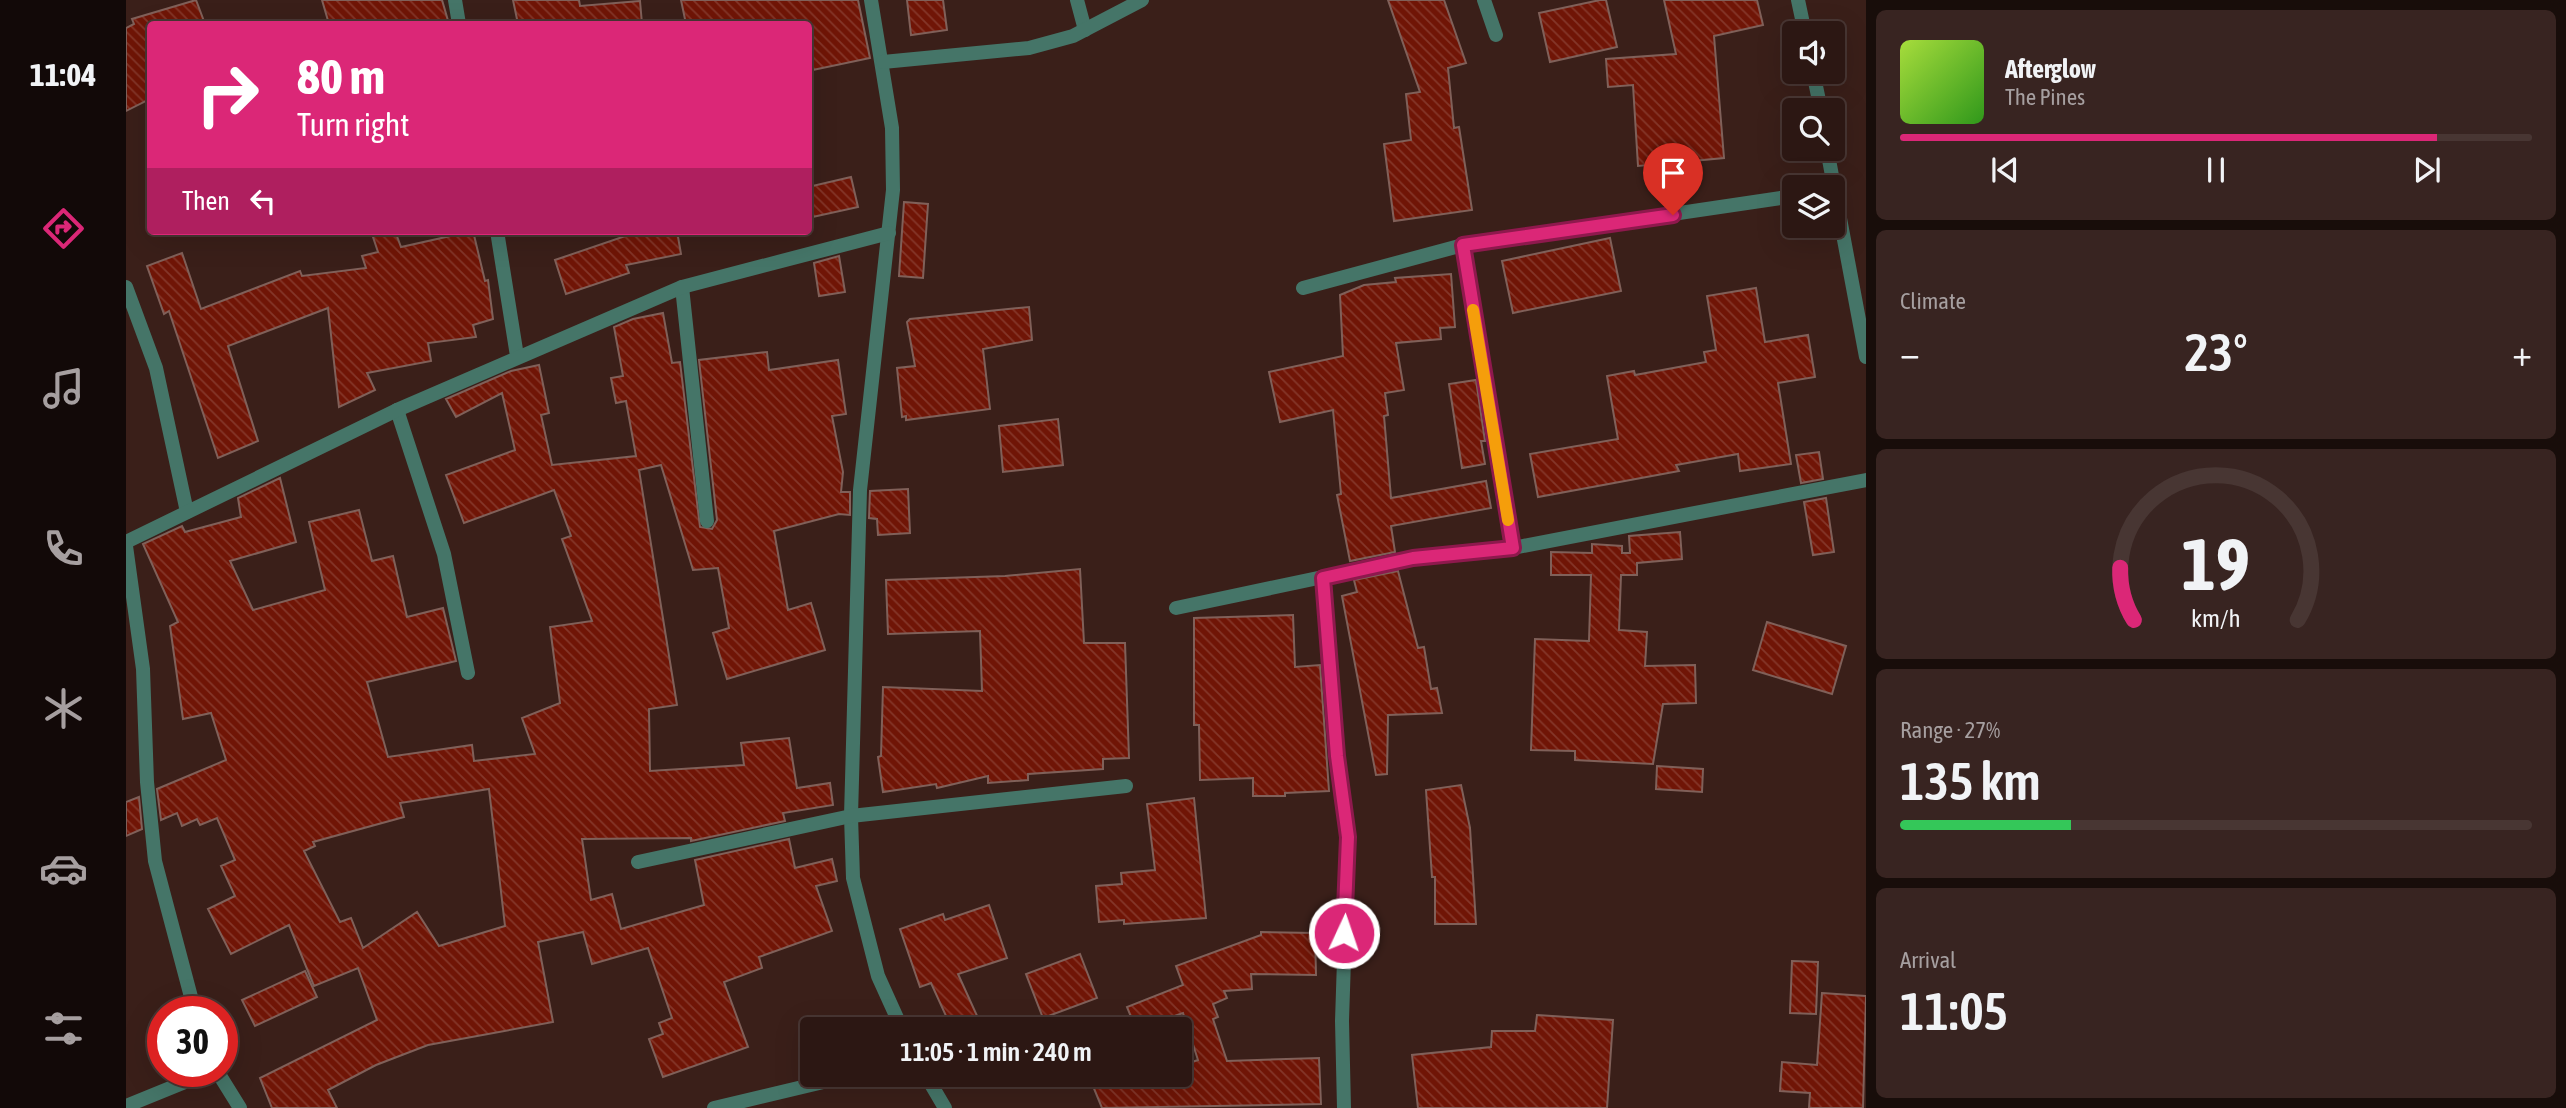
<!DOCTYPE html>
<meta charset="utf-8">
<style>
:root{--surface:#2c1713;--page:#382421;--text:#f1f3f6;--muted:#a69fa0;--line:#483633;--accent:#db2777}
body{margin:0;font-family:"Asap Condensed",sans-serif;background:var(--page);color:var(--text);height:100vh;display:flex;flex-direction:column;font-size:26px;white-space:nowrap}
*{box-sizing:border-box;margin:0}
p{font-size:23px;color:var(--muted)}
.icon{flex:none;width:38px;height:38px;fill:none;stroke:currentColor;stroke-width:2;stroke-linecap:round;stroke-linejoin:round}
.map{position:relative;flex:1;overflow:hidden}
.drawer{display:flex;flex-direction:column;gap:10px;padding:10px;background:#180d0a;width:700px}
.drawer>*{flex:none}
.banner{position:absolute;left:21px;top:21px;width:665px;height:214px;border-radius:7px;box-shadow:0 7px 28px #0002,0 0 0 2px var(--line);background:#db2777;color:#fff;overflow:hidden}
.tools{position:absolute;left:1656px;top:21px;display:grid;gap:14px}
.tools a{display:grid;place-items:center;width:63px;height:63px;border-radius:7px;background:var(--surface);box-shadow:0 7px 28px #0002,0 0 0 2px var(--line);font-size:35px}
.speed{position:absolute;left:21px;top:996px;display:flex;gap:14px;font-size:35px;font-weight:700;text-align:center}
.speed>*{display:grid;place-content:center;width:91px;height:91px;border-radius:50%;background:var(--surface);box-shadow:0 7px 28px #0002,0 0 0 2px var(--line);line-height:1}
.speed .limit{border:10px solid #d22;background:#fff;color:#111}
.pin{position:absolute;display:grid;place-items:center;width:60px;height:60px;color:#fff;margin:-72px -30px;border-radius:50% 50% 50% 0;rotate:-45deg;box-shadow:0 0 7px #0007}
.pin .icon{rotate:45deg}
.me{position:absolute;width:77px;margin:-38px;rotate:3deg;stroke-linejoin:round;filter:drop-shadow(0 0 5px #0008)}
.turn{display:flex;align-items:center;gap:24px;height:147px;padding:0 35px;font-size:32px}
.turn .icon{width:91px;height:91px;stroke-width:2.5}
.turn b{display:block;font-size:49px;line-height:60px}
.then{display:flex;align-items:center;height:66px;padding:0 35px;background:#0003;gap:14px;font-size:26px}
.big{font-size:52px;font-weight:600;line-height:1.1}
.drawer .widget{flex:1;display:flex;flex-direction:column;justify-content:center;gap:10px;min-width:0;padding:0 24px;border-radius:10px;background:var(--page)}
.drawer .dial{align-items:center;gap:0}
.dial svg{height:182px;overflow:visible;fill:none;stroke:var(--line);stroke-width:7;stroke-linecap:round;text-anchor:middle}
.dial text{fill:var(--text);stroke:none}
.song{display:flex;align-items:center;gap:21px}
.cover{width:84px;height:84px;border-radius:10px;background:linear-gradient(135deg,hsl(80 70% 55%),hsl(110 70% 35%))}
.played{height:7px;border-radius:4px;background:linear-gradient(90deg,var(--accent) 85%,var(--line) 85%)}
.keys{display:flex;justify-content:space-around;direction:ltr}
.heat{display:flex;justify-content:space-between;align-items:center;font-size:38px;direction:ltr}
.charge{height:10px;border-radius:5px;background:linear-gradient(90deg,#34c759 27%,var(--line) 0)}
.trip{position:absolute;left:674px;top:1017px;width:392px;height:70px;border-radius:7px;background:var(--surface);box-shadow:0 7px 28px #0002,0 0 0 2px var(--line);font-weight:600;line-height:70px;text-align:center}
main{display:flex;flex:1;min-height:0}
.dock{display:flex;flex-direction:column;width:126px;justify-content:space-around;align-items:center;background:#120908;color:var(--muted)}
.dock .icon{width:49px;height:49px}
.dock .current{color:var(--accent)}
.dock b{font-size:32px;color:var(--text)}
.map>svg:first-child{display:block}
</style>
<main>
<nav class="dock">
<b>11:04</b>
<svg class="icon current" aria-label="directions" viewBox="0 0 24 24"><path d="M12 3l9 9-9 9-9-9zM9 14v-3h6M13 9l2 2-2 2"/></svg>
<svg class="icon" aria-label="music" viewBox="0 0 24 24"><path d="M9 18V5l10-2v13"/><circle cx="6" cy="18" r="3"/><circle cx="16" cy="16" r="3"/></svg>
<svg class="icon" aria-label="phone" viewBox="0 0 24 24"><path d="M5 4h4l2 5-3 2q2 4 5 5l2-3 5 2v4C11 20 4 13 5 4z"/></svg>
<svg class="icon" aria-label="climate" viewBox="0 0 24 24"><path d="M12 3v18M4 7l16 10M4 17L20 7"/></svg>
<svg class="icon" aria-label="car" viewBox="0 0 24 24"><path d="M5 17H2v-5l4-1 3-4h7l3 4 3 1v5h-3M9 17h6M6 11h13"/><circle cx="7" cy="17" r="2"/><circle cx="17" cy="17" r="2"/></svg>
<svg class="icon" aria-label="filters" viewBox="0 0 24 24"><path d="M4 7h16M4 17h16"/><circle cx="9" cy="7" r="2"/><circle cx="15" cy="17" r="2"/></svg>
</nav>
<div class="map">
<svg width="1740" height="1108" viewBox="0 0 1740 1108">
<defs>
<pattern id="building-back-hatch" width="6" height="6" patternUnits="userSpaceOnUse" patternTransform="scale(1.75)"><rect width="6" height="6" fill="#701506"/><path d="M-1 5l2 2M0 0l6 6M5-1l2 2" fill="none" stroke="#843629"/></pattern>
</defs>
<rect width="100%" height="100%" fill="#3a1f19"/>
<g fill="url(#building-back-hatch)" stroke="#806059" stroke-width="2" fill-rule="evenodd">
<polygon points="70,0 79,24 24,24 24,99 0,111 0,28 8,24 6,19"/>
<polygon points="196,0 316,0 323,24 203,24"/>
<polygon points="387,0 453,0 454,6 514,1 516,24 392,24"/>
<polygon points="555,0 732,0 744,58 682,71 682,24 560,24"/>
<polygon points="781,0 817,0 821,30 785,35"/>
<polygon points="1262,0 1318,0 1340,63 1322,68 1328,128 1333,127 1346,210 1268,221 1258,144 1285,140 1280,94 1294,92"/>
<polygon points="1474,0 1480,0 1491,47 1424,62 1413,13"/>
<polygon points="1538,0 1631,0 1637,25 1588,36 1598,158 1512,166 1507,85 1482,87 1480,59 1550,54"/>
<polygon points="725,177 732,207 682,218 682,187"/>
<polygon points="778,202 802,204 797,278 773,276"/>
<polygon points="245,231 269,231 275,247 347,231 359,281 362,280 367,319 347,325 350,337 302,343 305,361 241,373 249,390 213,407 202,308 102,346 132,441 92,458 43,311 38,314 21,266 56,253 75,309 174,271 176,276 240,268 236,256 252,252"/>
<polygon points="514,231 551,231 555,254 500,265 503,273 440,294 429,260"/>
<polygon points="1484,238 1495,291 1387,313 1376,261"/>
<polygon points="713,256 719,292 693,296 688,263"/>
<polygon points="1325,274 1329,327 1314,328 1315,339 1270,343 1278,390 1259,393 1262,415 1258,416 1265,498 1360,481 1365,508 1265,526 1269,552 1224,561 1211,495 1215,494 1207,410 1154,422 1143,372 1217,356 1214,295 1238,285 1270,282 1269,278"/>
<polygon points="1630,288 1639,342 1682,335 1689,377 1652,383 1665,464 1614,471 1612,454 1550,465 1553,471 1412,497 1404,454 1492,439 1481,376 1508,371 1509,375 1580,362 1578,352 1590,350 1581,296"/>
<polygon points="903,307 906,340 857,349 864,409 780,420 780,416 776,417 771,368 789,366 781,322 784,319"/>
<path d="M 537,313 L 546,363 L 554,362 L 574,527 L 586,529 L 591,520 L 573,360 L 641,352 L 643,370 L 712,360 L 720,414 L 706,416 L 717,472 L 715,492 L 724,492 L 724,515 L 713,514 L 648,531 L 662,610 L 685,603 L 699,650 L 601,679 L 587,633 L 603,628 L 592,568 L 567,570 L 535,465 L 513,470 L 551,705 L 523,709 L 524,771 L 618,765 L 615,743 L 663,738 L 671,788 L 704,783 L 707,805 L 657,813 L 659,821 L 565,841 L 565,838 L 456,839 L 465,900 L 486,894 L 495,929 L 578,905 L 569,860 L 663,839 L 669,868 L 706,859 L 711,881 L 690,886 L 706,931 L 633,957 L 636,968 L 598,982 L 622,1047 L 537,1077 L 523,1039 L 537,1034 L 533,1023 L 546,1018 L 522,948 L 466,964 L 457,932 L 412,942 L 427,1022 L 302,1045 L 250,1065 L 202,1090 L 211,1108 L 146,1108 L 134,1078 L 251,1020 L 232,968 L 188,986 L 163,925 L 105,954 L 82,909 L 109,896 L 95,866 L 109,860 L 91,818 L 74,825 L 71,819 L 56,826 L 51,813 L 35,820 L 31,789 L 100,760 L 85,713 L 57,719 L 44,626 L 52,622 L 17,544 L 56,526 L 59,532 L 115,517 L 112,498 L 154,478 L 170,542 L 104,561 L 127,610 L 199,590 L 183,522 L 233,510 L 246,561 L 267,556 L 281,617 L 317,608 L 330,661 L 241,682 L 262,757 L 346,745 L 348,761 L 409,754 L 396,718 L 434,703 L 424,627 L 466,621 L 436,539 L 445,536 L 428,490 L 338,523 L 320,475 L 389,450 L 376,393 L 330,417 L 320,399 L 385,371 L 413,365 L 423,413 L 415,415 L 426,465 L 510,456 L 500,401 L 490,403 L 485,378 L 497,376 L 488,327 L 507,319 ZM 363,789 L 379,926 L 313,946 L 291,912 L 237,948 L 225,918 L 214,922 L 178,851 L 189,846 L 187,842 L 278,817 L 274,803 Z"/>
<polygon points="1350,380 1359,441 1355,441 1359,464 1336,468 1323,384"/>
<polygon points="932,419 937,465 877,472 873,426"/>
<polygon points="1693,452 1697,479 1675,483 1670,455"/>
<polygon points="782,489 784,533 752,535 751,519 743,518 744,491"/>
<polygon points="1700,498 1708,552 1687,555 1678,502"/>
<polygon points="1554,532 1556,559 1511,563 1511,575 1495,575 1493,630 1521,632 1519,666 1569,665 1570,703 1537,704 1527,764 1449,760 1449,751 1405,750 1409,639 1463,641 1465,575 1425,575 1425,552 1466,553 1466,544 1496,546 1496,553 1504,553 1503,536"/>
<polygon points="954,569 958,643 999,643 1003,758 977,759 977,769 902,774 902,780 862,783 862,776 811,788 810,784 757,792 752,757 755,756 757,687 856,691 854,631 762,634 760,580 879,576"/>
<polygon points="1272,571 1292,648 1298,647 1305,689 1311,688 1316,713 1262,715 1261,774 1250,775 1216,596 1231,592 1228,580"/>
<polygon points="1167,615 1169,667 1194,665 1203,791 1159,793 1159,796 1127,796 1127,778 1074,780 1073,725 1068,725 1068,618"/>
<polygon points="1641,622 1720,646 1706,694 1627,670"/>
<polygon points="1531,766 1577,769 1576,792 1530,789"/>
<polygon points="1335,785 1344,828 1350,924 1309,924 1309,877 1306,877 1300,790"/>
<polygon points="13,797 16,829 0,836 0,802"/>
<polygon points="1068,798 1080,918 998,924 998,920 973,922 970,886 996,884 995,873 1029,870 1021,804"/>
<polygon points="863,905 881,958 832,974 857,1029 826,1029 805,983 794,987 774,929 817,914 819,920"/>
<polygon points="1135,932 1189,933 1190,975 1125,974 1126,989 1098,991 1101,998 1087,1004 1092,1017 1087,1019 1101,1061 1193,1058 1195,1104 976,1108 962,1074 1054,1074 1054,1066 1072,1060 1057,1013 1010,1029 1001,1007 1057,985 1050,966 1135,935"/>
<polygon points="954,954 971,998 917,1018 900,974"/>
<polygon points="1666,961 1692,962 1690,1014 1664,1013"/>
<polygon points="179,971 191,997 129,1026 116,1000"/>
<polygon points="1696,993 1740,996 1737,1108 1683,1108 1684,1093 1654,1091 1656,1062 1691,1065"/>
<polygon points="1411,1015 1487,1020 1481,1108 1292,1108 1286,1055 1365,1047 1366,1031 1409,1031"/>
</g>
<g fill="none" stroke-linecap="round" stroke-linejoin="round">
<g stroke="#457568" stroke-width="14">
<polyline points="329,0 333,24"/>
<polyline points="745,0 766,128 767,190 734,490 725,816 727,878 752,976 776,1029"/>
<polyline points="951,0 959,30"/>
<polyline points="1358,0 1370,35"/>
<polyline points="1672,0 1679,33"/>
<polyline points="757,62 903,48 947,36 1016,0"/>
<polyline points="1687,72 1695,110"/>
<polyline points="1701,149 1740,357"/>
<polyline points="371,231 391,356"/>
<polyline points="1337,245 1387,548"/>
<polyline points="0,287 30,368 61,512"/>
<polyline points="556,287 581,521"/>
<polyline points="1177,288 1337,245 1668,196"/>
<polyline points="271,410 318,554 342,673"/>
<polyline points="0,542 271,410 556,287 763,233"/>
<polyline points="0,546 17,669 21,782 29,861 69,1012"/>
<polyline points="1197,578 1211,756 1222,837 1216,1021 1218,1108"/>
<polyline points="1050,608 1287,558 1387,548 1740,480"/>
<polyline points="512,862 725,816 1000,786"/>
<polyline points="91,1071 114,1108"/>
<polyline points="799,1074 819,1108"/>
<polyline points="0,1106 86,1071"/>
<polyline points="588,1108 731,1074"/>
</g>
</g>
<g fill="none" stroke-linecap="round" stroke-linejoin="round">
<g stroke="#8e194d" stroke-width="18">
<polyline id="route" points="1218,933 1222,837 1211,756 1197,578 1287,558 1387,548 1337,245 1547,215"/>
</g>
<use href="#route" stroke="#db2777" stroke-width="12"/>
<polyline stroke="#f59e0b" stroke-width="12" points="1347,310 1382,520"/>
</g>
</svg>
<div class="tools">
<a><svg class="icon" aria-label="sound" viewBox="0 0 24 24"><path d="M4 9h4l5-4v14l-5-4H4zM17 9q2 3 0 6"/></svg></a>
<a><svg class="icon" aria-label="search" viewBox="0 0 24 24"><circle cx="10" cy="10" r="6"/><path d="M15 15l6 6"/></svg></a>
<a><svg class="icon" aria-label="layers" viewBox="0 0 24 24"><path d="M12 4l9 5-9 5-9-5zM3 14l9 5 9-5"/></svg></a>
</div>
<div class="speed"><div class="limit">30</div></div>
<div class="pin" style="left:1547px;top:215px;background:#d93025"><svg class="icon" aria-label="arrive" viewBox="0 0 24 24"><path d="M6 21V4h12l-3 4 3 4H6"/></svg></div>
<svg class="me" style="left:1218px;top:933px" viewBox="-20 -20 40 40"><circle r="17" fill="#db2777" stroke="#fff" stroke-width="3"/><path d="M0-11L8 9 0 5-8 9z" fill="#fff"/></svg>
<div class="trip">11:05 · 1 min · 240 m</div>
<div class="banner">
<div class="turn"><svg class="icon" aria-label="right" viewBox="0 0 24 24"><path d="M7 20v-9h11M14 6l5 5-5 5"/></svg><div><b>80 m</b>Turn right</div></div>
<div class="then">Then<svg class="icon" aria-label="left" viewBox="0 0 24 24"><path d="M17 20v-9H6M10 6l-5 5 5 5"/></svg></div>
</div>
</div>
<section class="drawer">
<div class="widget">
<div class="song"><i class="cover"></i><div><b>Afterglow</b><p>The Pines</p></div></div>
<div class="played"></div>
<div class="keys"><svg class="icon" aria-label="previous" viewBox="0 0 24 24"><path d="M18 5L8 12l10 7zM5 5v14"/></svg><svg class="icon" aria-label="pause" viewBox="0 0 24 24"><path d="M8 5v14M16 5v14"/></svg><svg class="icon" aria-label="next" viewBox="0 0 24 24"><path d="M6 5l10 7-10 7zM19 5v14"/></svg></div>
</div>
<div class="widget"><p>Climate</p>
<div class="heat"><a>−</a><b class="big">23°</b><a>+</a></div>
</div>
<div class="widget dial"><svg viewBox="0 0 100 80">
<path d="M14 69A42 42 0 1 1 86 69"/>
<path d="M14 69A42 42 0 0 1 8 46" stroke="#db2777"/>
<text x="50" y="56" font-size="32" font-weight="700">19</text>
<text x="50" y="72" font-size="11">km/h</text>
</svg></div>
<div class="widget"><p>Range · 27%</p><b class="big">135 km</b><div class="charge"></div></div>
<div class="widget"><p>Arrival</p><b class="big">11:05</b></div>
</section>
</main>
